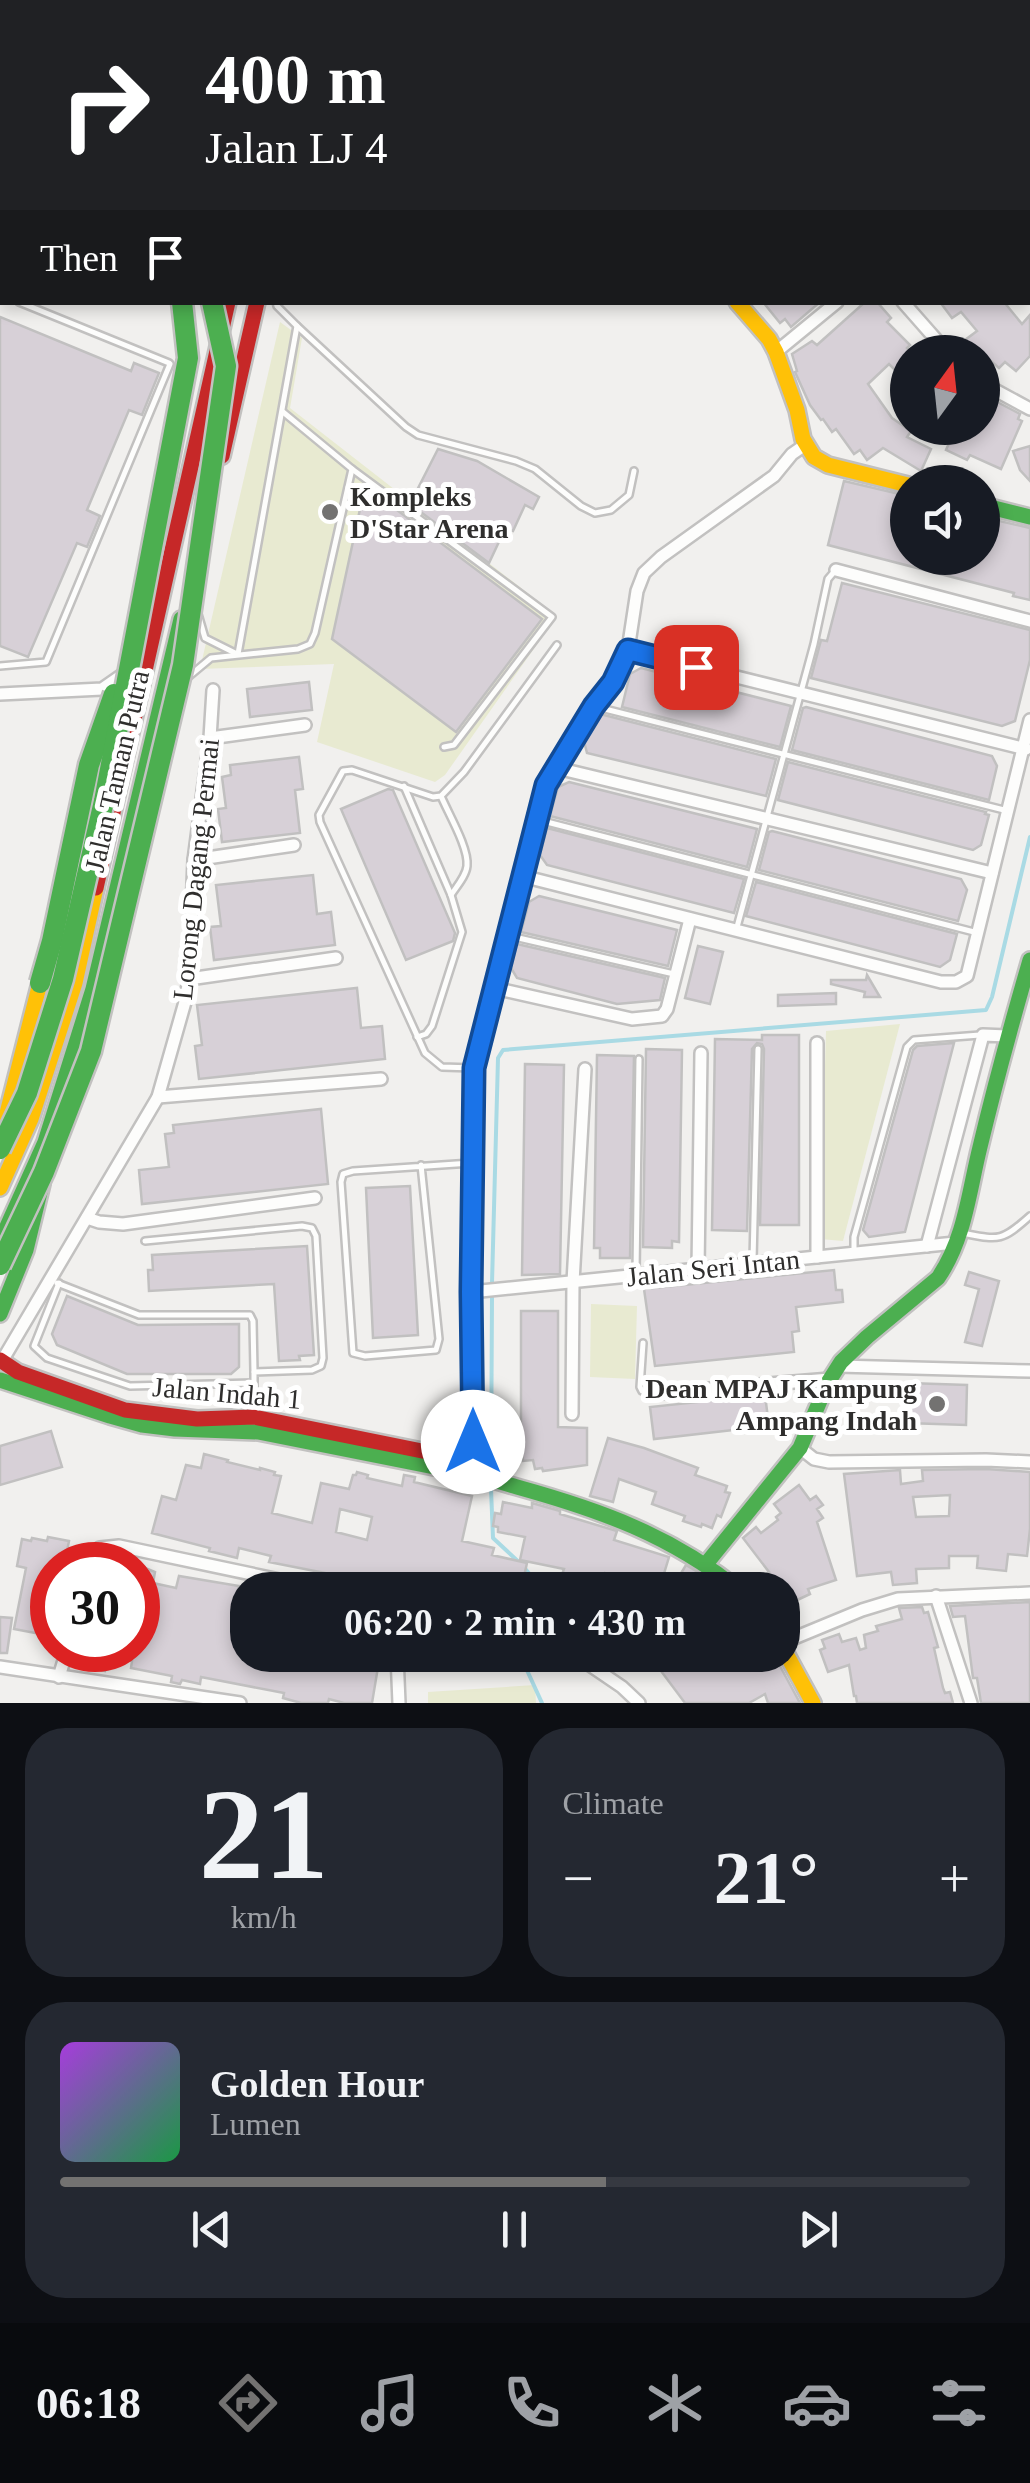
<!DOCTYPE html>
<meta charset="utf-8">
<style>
:root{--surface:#171b24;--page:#242831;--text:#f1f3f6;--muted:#9ea1a6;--line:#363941;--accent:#737271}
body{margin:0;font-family:"Times New Roman",serif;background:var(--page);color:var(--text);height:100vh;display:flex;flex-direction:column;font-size:38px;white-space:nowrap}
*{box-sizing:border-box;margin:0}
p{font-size:32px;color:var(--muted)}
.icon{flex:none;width:55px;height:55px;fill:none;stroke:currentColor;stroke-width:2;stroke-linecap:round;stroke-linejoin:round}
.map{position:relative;height:1703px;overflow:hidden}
.sheet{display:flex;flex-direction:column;gap:25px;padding:25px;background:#0d0f14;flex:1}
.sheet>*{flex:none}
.banner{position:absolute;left:0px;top:0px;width:1030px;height:305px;box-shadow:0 5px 15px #0003;background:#202124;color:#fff;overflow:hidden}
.needle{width:65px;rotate:15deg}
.fabs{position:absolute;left:890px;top:335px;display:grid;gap:20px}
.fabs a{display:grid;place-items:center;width:110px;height:110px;border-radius:50%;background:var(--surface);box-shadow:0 5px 15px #0003;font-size:50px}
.speed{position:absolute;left:30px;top:1542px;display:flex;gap:20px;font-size:50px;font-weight:700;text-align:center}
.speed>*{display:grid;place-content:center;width:130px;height:130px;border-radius:50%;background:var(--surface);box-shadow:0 5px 15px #0003;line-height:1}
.speed .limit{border:15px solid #d22;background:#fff;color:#111}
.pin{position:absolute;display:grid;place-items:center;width:85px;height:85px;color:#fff;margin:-42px;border-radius:20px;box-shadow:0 5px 15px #0006}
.me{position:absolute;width:110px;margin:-55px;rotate:0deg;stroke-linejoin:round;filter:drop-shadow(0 0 8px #0008)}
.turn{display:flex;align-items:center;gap:35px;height:210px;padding:0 40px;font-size:45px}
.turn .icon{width:130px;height:130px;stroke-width:2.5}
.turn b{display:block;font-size:70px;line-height:85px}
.then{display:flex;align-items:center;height:95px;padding:0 40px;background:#0003;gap:20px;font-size:38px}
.big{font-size:75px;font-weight:600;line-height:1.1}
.sheet .card{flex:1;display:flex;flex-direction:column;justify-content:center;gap:15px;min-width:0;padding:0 35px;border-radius:40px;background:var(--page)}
.sheet .dial{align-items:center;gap:0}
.dial b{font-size:130px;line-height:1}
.song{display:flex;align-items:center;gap:30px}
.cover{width:120px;height:120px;border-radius:15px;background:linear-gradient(135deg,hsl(280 70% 55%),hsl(140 70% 35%))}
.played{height:10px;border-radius:5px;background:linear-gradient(90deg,var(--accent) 60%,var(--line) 60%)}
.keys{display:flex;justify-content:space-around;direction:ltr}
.heat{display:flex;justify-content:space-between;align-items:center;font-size:55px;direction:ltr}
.sheet .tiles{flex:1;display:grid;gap:25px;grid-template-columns:1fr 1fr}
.card:last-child{grid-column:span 2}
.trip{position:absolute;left:230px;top:1572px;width:570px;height:100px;border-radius:40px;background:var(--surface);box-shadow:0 5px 15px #0003;font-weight:600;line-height:100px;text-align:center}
.tab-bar{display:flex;height:160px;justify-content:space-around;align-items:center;background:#090b0e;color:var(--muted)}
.tab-bar .icon{width:70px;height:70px}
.tab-bar .selected{color:var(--accent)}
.tab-bar b{font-size:45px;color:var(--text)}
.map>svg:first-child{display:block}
</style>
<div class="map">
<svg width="1030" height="1703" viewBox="0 0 1030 1703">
<rect width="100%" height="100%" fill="#f1f0ee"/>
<g fill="#e8ead1">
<polygon points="280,322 302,338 290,408 557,616 445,775 435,782 317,742 334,664 200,669"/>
<polygon points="900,1024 843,1241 820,1239 826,1031"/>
<polygon points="591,1304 637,1306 635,1379 590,1377"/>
<polygon points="535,1685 536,1703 428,1703 428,1692"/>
</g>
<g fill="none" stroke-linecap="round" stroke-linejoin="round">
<g stroke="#a9dae4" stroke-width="4">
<polyline points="492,1283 498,1058 503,1050 986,1010 992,997 1030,837"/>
<polyline points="491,1472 492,1298"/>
<polyline points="491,1489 493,1538 522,1565 543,1590"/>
<polyline points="520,1655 542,1703"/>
</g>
</g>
<g fill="#d7d0d7" stroke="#c1c0c0" stroke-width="2.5" fill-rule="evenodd">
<polygon points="763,302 820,302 791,327 785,319 780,323"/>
<polygon points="865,302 877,302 891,318 887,322 910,345 907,348 911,352 908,352 908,357 895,370 889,364 868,384 892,418 911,431 907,437 931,449 921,471 883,448 867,460 860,450 854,454 836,429 832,432 823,419 821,420 810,405 795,372 797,371 792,354 812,341 817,345"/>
<polygon points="940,302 1004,302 1022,324 1030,315 1030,356 1016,371 1005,362 999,368 977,349 969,352 961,343 977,331 961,312 952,318"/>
<polygon points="0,317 131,371 134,363 159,373 142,415 129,410 87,510 100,516 87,547 77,543 28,657 0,646"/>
<polygon points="982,394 1020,414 1018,419 1022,421 1001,469 970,455 967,460 946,450 956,428 982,428"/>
<polygon points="1030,446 1030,481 1020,470 1013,451"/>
<polygon points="438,449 477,461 539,497 533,509 525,505 513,531 505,529 489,563 410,504"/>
<polygon points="844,481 908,496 908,558 982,558 982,517 1030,528 1030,600 1013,596 1014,593 828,545"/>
<polygon points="365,486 542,619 456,732 332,639"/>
<polygon points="842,583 1030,630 1030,660 1015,721 1002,726 811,678 821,640 827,641"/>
<polygon points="641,668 791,706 780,747 622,707 630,674"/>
<polygon points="309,682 312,710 250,717 247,689"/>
<polygon points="806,707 992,756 997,766 989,800 792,750 803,708"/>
<polygon points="600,714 776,759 766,796 587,753 584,741"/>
<polygon points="299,757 303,789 295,790 300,833 222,842 218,809 226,808 222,777 231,775 230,765"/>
<polygon points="788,762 986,812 985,814 989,815 981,845 973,850 778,800"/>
<polygon points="569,782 757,829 747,867 550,816 558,787"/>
<polygon points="388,789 393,790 455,933 453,941 406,960 341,809"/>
<polygon points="547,828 744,879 734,913 547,865 540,855"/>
<polygon points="772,831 961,879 967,890 958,921 759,870 769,832"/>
<polygon points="313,875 317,914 331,912 335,945 214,960 210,927 221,926 216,885"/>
<polygon points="756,882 957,934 950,960 940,967 746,916"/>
<polygon points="539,896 677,930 668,966 521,932 529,902"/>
<polygon points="517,944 665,978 660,1000 617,1004 517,978 511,968"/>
<polygon points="698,946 723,952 710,1004 685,998"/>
<polygon points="867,975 880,997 864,997 865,992 831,984 831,980 866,980"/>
<polygon points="357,988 361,1028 382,1026 385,1059 199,1079 195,1046 202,1045 197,1005"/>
<polygon points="836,993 836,1004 778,1006 778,995"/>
<polygon points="762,1035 799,1035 799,1225 760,1225 764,1049 762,1044 757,1043 752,1049 747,1231 712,1230 715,1039 762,1040"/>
<polygon points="954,1043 905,1232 869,1237 863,1230 913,1050 917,1046"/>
<polygon points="646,1049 682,1050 679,1242 672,1241 672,1248 643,1247"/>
<polygon points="597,1055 634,1056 630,1258 600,1258 600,1248 594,1248"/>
<polygon points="525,1064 564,1065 560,1274 522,1275"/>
<polygon points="321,1109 328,1184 142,1204 139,1170 169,1167 165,1134 174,1133 173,1125"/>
<polygon points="410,1186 418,1335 373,1338 366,1188"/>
<polygon points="307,1246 314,1355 299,1356 300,1360 279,1361 274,1284 149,1291 148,1270 153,1270 152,1255"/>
<polygon points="834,1270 836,1290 842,1290 843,1302 796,1307 799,1331 792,1332 794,1352 655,1366 644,1289"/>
<polygon points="969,1272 999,1281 982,1346 965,1342 979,1289 965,1285"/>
<polygon points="67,1296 138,1325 239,1324 239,1367 231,1374 127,1374 57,1345 52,1334"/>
<polygon points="521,1311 558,1311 558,1427 587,1428 587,1465 543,1471 542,1468 535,1469 533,1460 523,1461 518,1428 521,1428"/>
<polygon points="908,1383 967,1385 966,1425 907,1423"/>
<polygon points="765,1395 769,1426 654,1439 650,1407"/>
<polygon points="51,1431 62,1467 0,1485 0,1446"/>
<polygon points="608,1438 644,1448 698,1468 695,1475 727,1486 725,1492 730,1493 721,1517 717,1515 712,1528 702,1524 701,1527 683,1521 685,1516 652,1504 656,1492 619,1479 613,1502 590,1496"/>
<path d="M 204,1454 L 228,1460 L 227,1462 L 260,1470 L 260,1468 L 275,1472 L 274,1475 L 281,1476 L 272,1513 L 312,1523 L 321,1483 L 349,1489 L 353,1475 L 356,1475 L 357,1472 L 368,1475 L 367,1478 L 402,1486 L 404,1475 L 415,1477 L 414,1482 L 472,1496 L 462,1541 L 494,1548 L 492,1555 L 527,1563 L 521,1590 L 378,1590 L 367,1587 L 368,1585 L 325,1573 L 269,1562 L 271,1556 L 239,1548 L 237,1558 L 209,1551 L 210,1548 L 152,1533 L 162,1496 L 176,1500 L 186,1465 L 201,1468 ZM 340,1509 L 372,1517 L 367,1540 L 336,1532 Z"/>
<path d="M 986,1469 L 1030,1472 L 1030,1529 L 1027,1556 L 1008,1554 L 1006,1571 L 977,1568 L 978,1556 L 949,1556 L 949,1568 L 916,1569 L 917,1583 L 893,1585 L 891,1572 L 857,1576 L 844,1474 L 900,1470 L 901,1484 L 923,1481 L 922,1470 ZM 950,1495 L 949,1516 L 916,1517 L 913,1497 Z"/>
<polygon points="799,1485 810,1500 816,1496 823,1505 817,1509 823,1518 817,1522 836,1580 808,1589 810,1594 793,1602 787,1590 774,1590 766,1574 769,1572 743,1538 756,1527 761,1533 778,1520 776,1517 781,1513 774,1504"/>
<polygon points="503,1502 532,1508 532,1503 560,1511 560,1514 617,1531 614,1540 669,1557 659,1590 646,1590 647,1586 605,1573 600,1590 572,1590 558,1586 564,1569 520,1560 525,1537 498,1532 498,1527 493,1526 495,1513 501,1514"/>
<polygon points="48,1537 69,1541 65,1561 59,1560 58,1565 52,1565 52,1600 46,1635 14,1629 26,1568 17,1566 22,1539 31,1541 32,1538 47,1541"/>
<polygon points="138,1565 155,1572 153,1583 176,1588 179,1576 239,1586 236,1598 248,1601 248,1655 387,1655 384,1668 378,1667 372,1703 344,1703 329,1699 328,1703 301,1703 283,1698 284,1693 201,1677 200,1684 182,1680 180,1684 171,1682 172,1676 131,1668 132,1661 109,1656 105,1671 79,1665 82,1650 138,1650"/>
<polygon points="686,1565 696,1571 721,1590 671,1590"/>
<polygon points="1030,1602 1030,1703 981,1703 977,1678 973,1678 965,1616 953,1617 950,1606"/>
<polygon points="922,1607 924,1613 928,1612 938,1647 934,1648 943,1688 945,1693 950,1692 953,1703 857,1703 856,1696 854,1696 849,1665 828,1672 820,1650 825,1648 822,1640 839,1634 842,1642 856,1638 860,1650 866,1648 864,1635 878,1631 876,1626 902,1619 899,1608"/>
<polygon points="0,1617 12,1618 7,1653 0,1653"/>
<polygon points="660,1655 692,1655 698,1662 708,1655 774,1655 800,1703 768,1703 765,1694 749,1703 685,1703 661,1671 668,1665"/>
</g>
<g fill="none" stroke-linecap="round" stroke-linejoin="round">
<g stroke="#c2c1c0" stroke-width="10">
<g id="lane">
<polyline points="0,295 2,296"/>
<polyline points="19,302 169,363"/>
<polyline points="297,326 406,427 418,435 516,461 535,469 581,506 595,513 611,510 629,495 634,471"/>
<polyline points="352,469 552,617 454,745 444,747"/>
<polyline points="198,614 205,638 235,653"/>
<polyline points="238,654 297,326 277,306 276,302"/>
<polyline points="0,666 46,662 170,364"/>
<polyline points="187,678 211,658 298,649 310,644 315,633 352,469 283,412"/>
<polyline points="597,707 1008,811"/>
<polyline points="404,786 451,895 462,932 432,1026 426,1034 417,1037"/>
<path d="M 441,796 C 448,813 469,848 467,866 C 466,876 457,886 451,895"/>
<polyline points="539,820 978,933"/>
<polyline points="737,927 814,644 828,579 834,572"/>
<polyline points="510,936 674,974"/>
<polyline points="473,1068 442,1067 425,1053 320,822 319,815 343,771 352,770 433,797 441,796 464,772 557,645"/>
<polyline points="421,1165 439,1339 436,1350 365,1356 353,1353 341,1182 343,1174 353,1171 471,1163"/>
<path d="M 962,1233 C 999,1240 1001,1242 1030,1216"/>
<polyline points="145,1241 302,1226 312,1228 316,1236 323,1358 321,1366 312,1370 254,1372 254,1415"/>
<polyline points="854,1253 854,1237 907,1047 914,1040 980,1035"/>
<polyline points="753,1261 758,1049"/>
<polyline points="636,1272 639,1059"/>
<polyline points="57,1283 139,1315 250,1315 253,1321 254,1372"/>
<polyline points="59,1283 34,1346 47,1358 130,1386 253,1383"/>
<polyline points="643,1343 640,1387 642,1391 649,1394"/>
</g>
</g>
<g stroke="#c2c1c0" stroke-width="16">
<g id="street">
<polyline points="128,2 128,0"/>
<polyline points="260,2 261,0"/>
<polyline points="359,2 361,0"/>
<polyline points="1028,206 1030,209"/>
<polyline points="903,302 947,352"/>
<polyline points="776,352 837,302"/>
<polyline points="982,383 1030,409"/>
<polyline points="836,570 1030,621"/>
<polyline points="628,650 1026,749"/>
<polyline points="0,694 102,689 125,673"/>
<polyline points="210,738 305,725"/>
<polyline points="557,768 992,873"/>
<polyline points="194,860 294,845"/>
<polyline points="522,876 941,982 956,982 967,976 1030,720"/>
<polyline points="189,979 336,958"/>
<polyline points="494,988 632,1019 662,1016 667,1009 690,919"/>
<polyline points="817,1043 817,1257"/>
<polyline points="158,1097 381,1079"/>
<polyline points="87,1218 99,1222 123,1224 315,1198"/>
<polyline points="927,1246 983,1035 1007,1036"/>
<polyline points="698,1269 701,1053"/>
<polyline points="471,1292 955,1243"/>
<polyline points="2,1361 158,1097 185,1002 189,979 194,860 210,738 213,690"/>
<polyline points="838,1366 1030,1371"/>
<polyline points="649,1394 830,1379"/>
<polyline points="572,1414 573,1282 585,1069"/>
<polyline points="800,1448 814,1459 829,1462 986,1460 1030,1462"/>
<polyline points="467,1472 473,1442 471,1292 474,1068 546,785 594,706 613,681 628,650 637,591 644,573 661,557 774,476 792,454 805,445"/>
<polyline points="92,1565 100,1548 119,1546 327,1590"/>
<polyline points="936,1596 971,1703"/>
<polyline points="782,1643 862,1610 898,1599 1030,1593"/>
<polyline points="397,1655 399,1703"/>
<polyline points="575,1655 622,1687 639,1703"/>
<polyline points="0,1667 240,1703"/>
<polyline points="59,1677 67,1650"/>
</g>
</g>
<g stroke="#c2c1c0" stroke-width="20">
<g id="fast">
<polyline points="33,0 36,2"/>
<polyline points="689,0 705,2"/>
<polyline points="986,0 1019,2"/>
<polyline points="602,1 603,0"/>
<polyline points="298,2 299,0"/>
<polyline points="319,2 320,0"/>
<polyline points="0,16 2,19"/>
<polyline points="1028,23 1030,23"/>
<polyline points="1028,45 1030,45"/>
<polyline points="1028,68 1030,68"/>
<polyline points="982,505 1030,517"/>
<polyline points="0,1242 45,1142 93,989 181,619"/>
<polyline points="0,1314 26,1250 42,1184"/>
<path d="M 0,1380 L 110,1416 L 142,1425 L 175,1429 L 258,1432 L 434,1467 C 462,1469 489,1479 517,1487 C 600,1510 670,1535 739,1590"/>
<path d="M 706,1564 L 800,1448 L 827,1384 L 841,1362 L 867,1337 L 938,1278 C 965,1239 969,1191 980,1147 C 995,1084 1012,1022 1030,960"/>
</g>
</g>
<g stroke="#c2c1c0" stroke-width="20">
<g id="slow">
<polyline points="830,0 850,2"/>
<polyline points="737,302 769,339 776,352 797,410 803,439 814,457 828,465 908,485"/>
<polyline points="2,1133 40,983"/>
<polyline points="0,1188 31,1119 75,983 96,888"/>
<polyline points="782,1646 813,1703"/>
</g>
</g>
<g stroke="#c2c1c0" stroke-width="20">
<g id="jam">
<polyline points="222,456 257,302"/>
<polyline points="96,888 228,302"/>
<polyline points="0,1360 18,1372 125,1410 197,1419 254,1417 432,1453 451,1468"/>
</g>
</g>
<use href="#lane" stroke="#fdfdfc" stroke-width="5"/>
<use href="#street" stroke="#fdfdfc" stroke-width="11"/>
<use href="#fast" stroke="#4caf50" stroke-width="15"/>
<use href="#slow" stroke="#ffc107" stroke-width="15"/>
<use href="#jam" stroke="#c62828" stroke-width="15"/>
<g stroke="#c2c1c0" stroke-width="25" stroke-linecap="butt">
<g id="fast-bridge">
<polyline points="40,983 52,941 89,765 114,694"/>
<polyline points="0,1149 27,1093 63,979 104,801 188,358 182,302"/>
<polyline points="0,1265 44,1172 91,1051 183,665 226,366 212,302"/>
</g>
</g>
<use href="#fast-bridge" stroke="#4caf50" stroke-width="20"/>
</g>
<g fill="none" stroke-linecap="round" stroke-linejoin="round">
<g stroke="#114b97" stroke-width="25">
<polyline id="route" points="473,1442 471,1292 474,1068 546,785 594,706 613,682 628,650 696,667"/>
</g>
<use href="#route" stroke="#1a73e8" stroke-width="18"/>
</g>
<g fill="#737271" stroke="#fff" stroke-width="4">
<circle cx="330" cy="512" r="10"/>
<circle cx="937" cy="1404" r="10"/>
</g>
<g text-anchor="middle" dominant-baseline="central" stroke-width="10" stroke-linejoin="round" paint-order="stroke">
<g font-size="28" font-weight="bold" fill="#2f2e2d" stroke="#fff" text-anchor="start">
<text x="350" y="496">Kompleks<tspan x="350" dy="32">D'Star Arena</tspan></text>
<text x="917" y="1388" text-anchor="end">Dean MPAJ Kampung<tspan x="917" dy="32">Ampang Indah</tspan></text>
</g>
<g font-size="28" fill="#2f2e2d" stroke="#fff">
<text transform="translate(117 771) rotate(-77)">Jalan Taman Putra</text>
<text transform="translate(196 869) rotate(-84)">Lorong Dagang Permai</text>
<text transform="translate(713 1268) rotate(-6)">Jalan Seri Intan</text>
<text transform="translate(227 1393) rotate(5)">Jalan Indah 1</text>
</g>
</g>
</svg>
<div class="fabs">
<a><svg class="needle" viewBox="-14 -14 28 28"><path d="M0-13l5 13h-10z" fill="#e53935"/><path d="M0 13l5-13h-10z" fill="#9ea1a6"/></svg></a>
<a><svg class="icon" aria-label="sound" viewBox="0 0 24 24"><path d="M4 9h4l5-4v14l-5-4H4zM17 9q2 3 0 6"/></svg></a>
</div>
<div class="speed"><div class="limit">30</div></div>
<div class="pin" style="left:696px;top:667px;background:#d93025"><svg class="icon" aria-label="arrive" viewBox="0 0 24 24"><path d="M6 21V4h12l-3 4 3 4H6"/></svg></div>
<svg class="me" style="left:473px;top:1442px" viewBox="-20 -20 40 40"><circle r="19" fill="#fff"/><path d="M0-13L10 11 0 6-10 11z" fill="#1a73e8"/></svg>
<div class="trip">06:20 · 2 min · 430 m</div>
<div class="banner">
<div class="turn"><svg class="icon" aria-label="right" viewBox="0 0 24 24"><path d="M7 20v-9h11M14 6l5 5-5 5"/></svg><div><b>400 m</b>Jalan LJ 4</div></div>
<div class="then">Then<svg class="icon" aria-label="arrive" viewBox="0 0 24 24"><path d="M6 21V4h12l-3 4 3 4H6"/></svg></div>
</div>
</div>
<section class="sheet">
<div class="tiles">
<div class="card dial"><b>21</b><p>km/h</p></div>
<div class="card"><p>Climate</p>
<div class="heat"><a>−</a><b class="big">21°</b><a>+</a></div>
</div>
<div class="card">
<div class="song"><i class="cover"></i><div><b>Golden Hour</b><p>Lumen</p></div></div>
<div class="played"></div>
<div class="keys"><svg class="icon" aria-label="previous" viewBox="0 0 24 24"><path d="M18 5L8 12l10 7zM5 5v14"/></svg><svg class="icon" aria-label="pause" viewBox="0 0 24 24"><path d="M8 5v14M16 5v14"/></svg><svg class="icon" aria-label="next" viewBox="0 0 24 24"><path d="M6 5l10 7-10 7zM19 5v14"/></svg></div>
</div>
</div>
</section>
<nav class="tab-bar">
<b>06:18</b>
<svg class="icon selected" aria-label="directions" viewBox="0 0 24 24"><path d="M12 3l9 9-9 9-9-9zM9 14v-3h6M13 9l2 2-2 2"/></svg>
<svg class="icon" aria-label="music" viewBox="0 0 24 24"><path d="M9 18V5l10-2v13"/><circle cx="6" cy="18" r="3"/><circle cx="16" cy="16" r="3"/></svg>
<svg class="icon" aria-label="phone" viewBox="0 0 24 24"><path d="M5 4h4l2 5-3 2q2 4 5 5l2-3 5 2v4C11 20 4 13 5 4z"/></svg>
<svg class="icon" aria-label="climate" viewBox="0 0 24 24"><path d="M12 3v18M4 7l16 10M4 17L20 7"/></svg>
<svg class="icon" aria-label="car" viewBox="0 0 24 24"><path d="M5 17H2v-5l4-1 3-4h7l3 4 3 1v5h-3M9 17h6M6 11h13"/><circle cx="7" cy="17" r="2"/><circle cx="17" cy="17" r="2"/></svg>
<svg class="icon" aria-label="filters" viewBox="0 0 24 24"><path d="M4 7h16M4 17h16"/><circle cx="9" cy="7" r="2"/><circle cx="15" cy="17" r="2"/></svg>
</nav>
